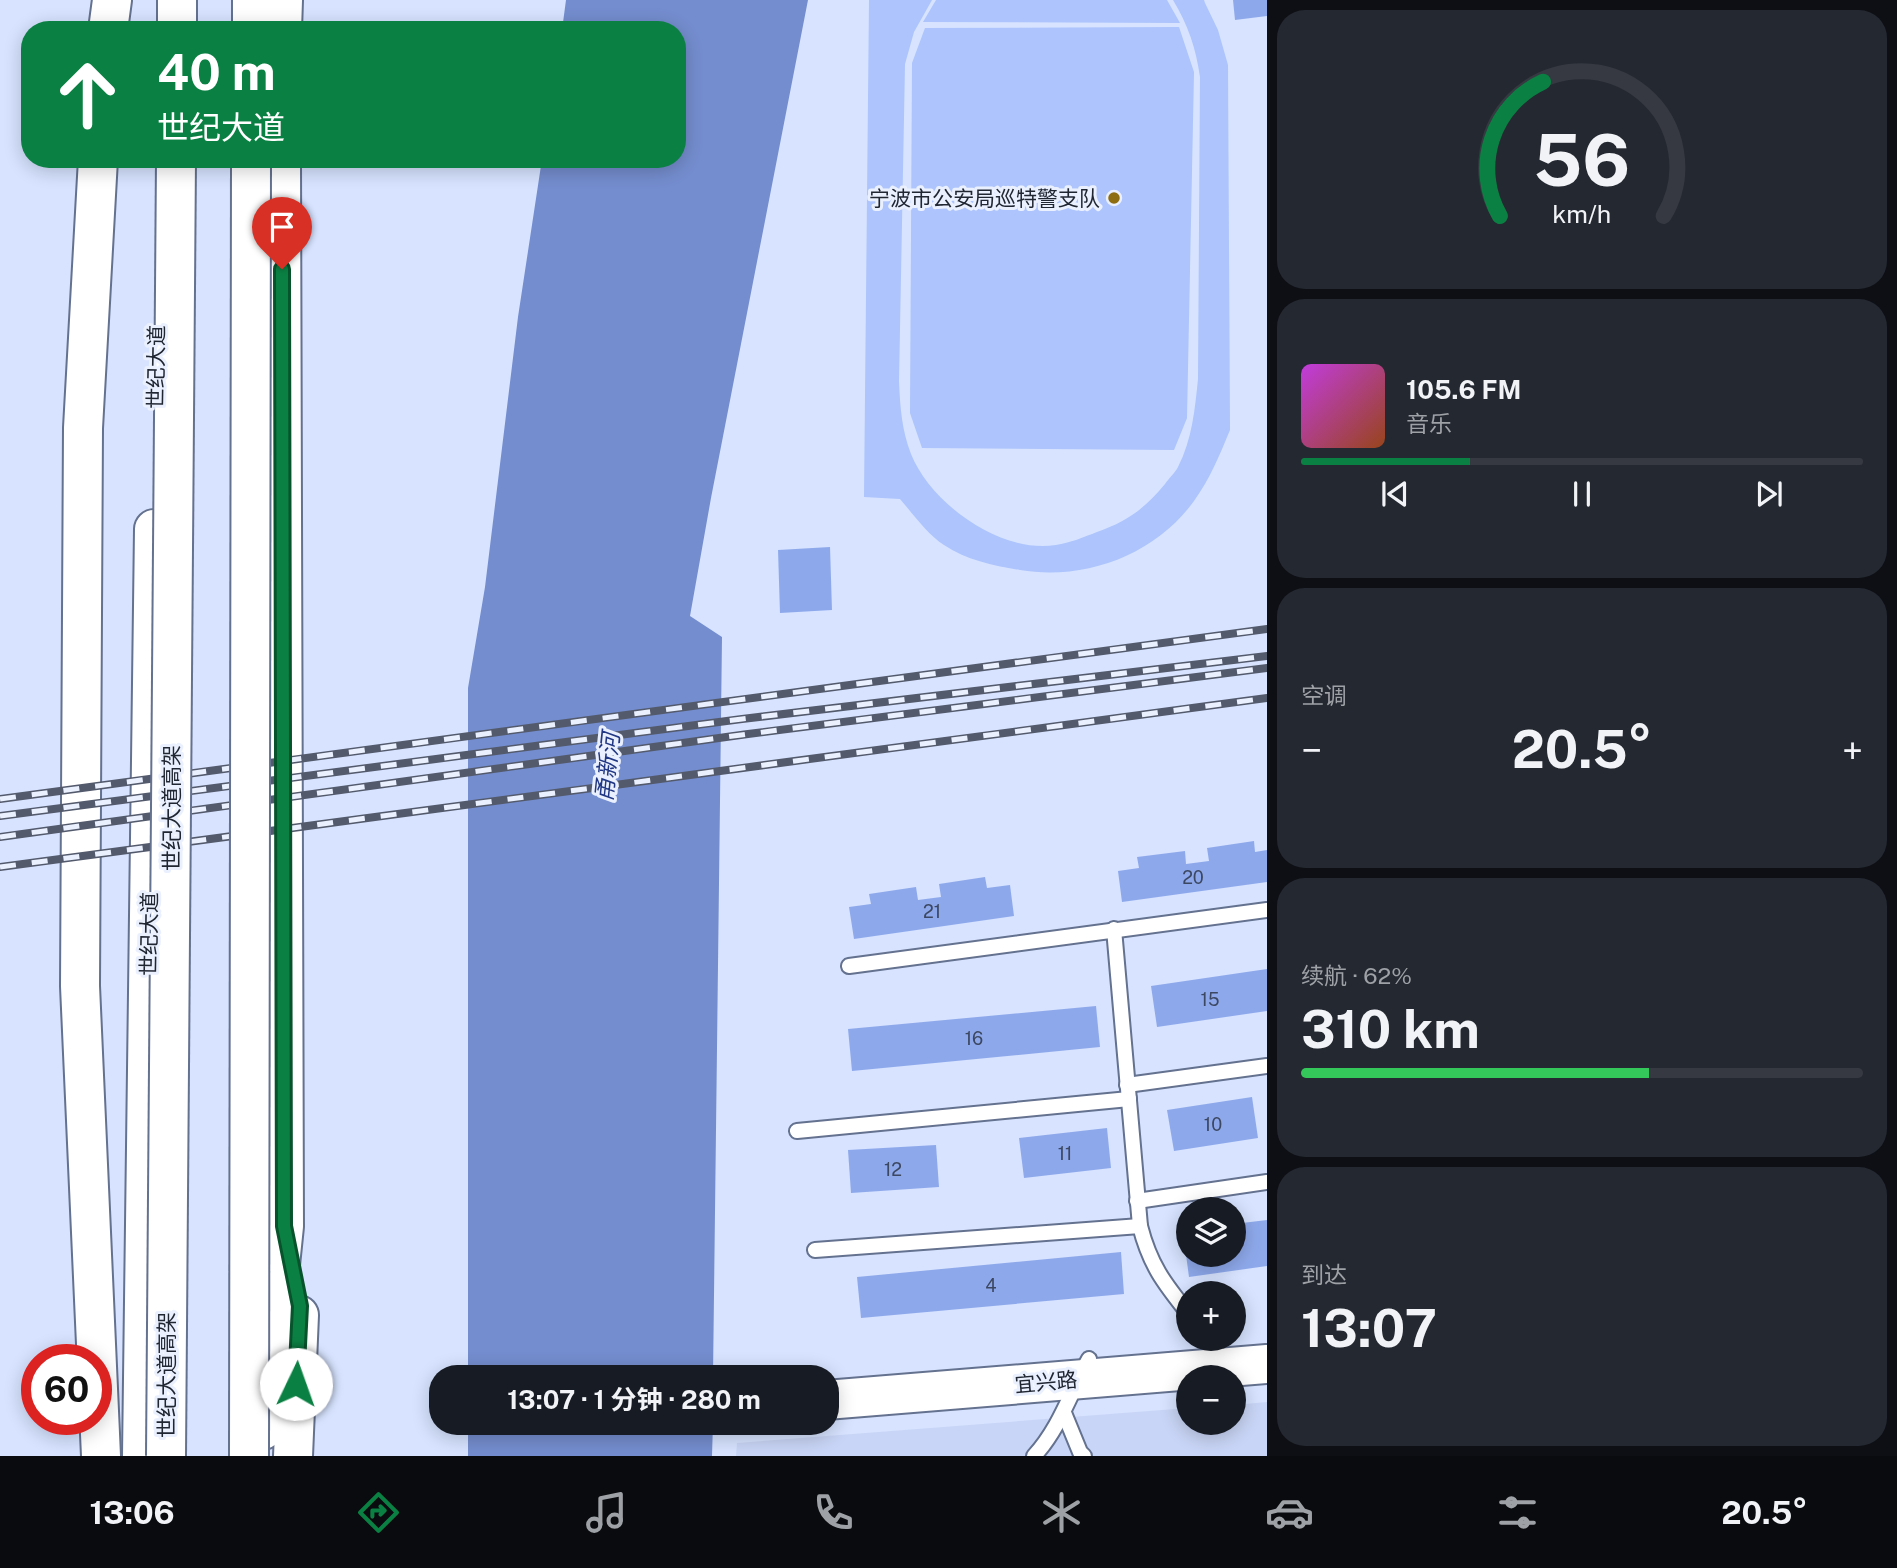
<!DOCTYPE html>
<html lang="zh">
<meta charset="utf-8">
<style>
:root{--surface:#171b24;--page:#242831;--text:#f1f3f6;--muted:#9ea1a6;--line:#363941;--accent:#0b8043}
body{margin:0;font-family:"Public Sans","Noto Sans SC",sans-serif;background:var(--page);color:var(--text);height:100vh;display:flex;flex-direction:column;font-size:26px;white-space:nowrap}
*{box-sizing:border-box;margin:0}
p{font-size:23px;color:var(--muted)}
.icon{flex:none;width:38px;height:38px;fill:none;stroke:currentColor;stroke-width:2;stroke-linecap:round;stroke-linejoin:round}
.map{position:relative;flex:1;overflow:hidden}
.panel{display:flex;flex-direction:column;gap:10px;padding:10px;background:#0d0f14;width:630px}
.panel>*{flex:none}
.top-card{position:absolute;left:21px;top:21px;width:665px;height:147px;border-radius:28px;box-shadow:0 4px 18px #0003;background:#0b8043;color:#fff;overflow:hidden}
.controls{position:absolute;left:1176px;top:1197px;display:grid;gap:14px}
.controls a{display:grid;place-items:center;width:70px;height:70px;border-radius:50%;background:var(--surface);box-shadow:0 4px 18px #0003;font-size:35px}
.speed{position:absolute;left:21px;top:1344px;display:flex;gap:14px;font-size:35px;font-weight:700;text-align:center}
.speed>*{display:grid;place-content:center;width:91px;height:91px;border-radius:50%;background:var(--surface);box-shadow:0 4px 18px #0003;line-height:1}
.speed .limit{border:10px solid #d22;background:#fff;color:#111}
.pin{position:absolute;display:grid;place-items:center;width:60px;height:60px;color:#fff;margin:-72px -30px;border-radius:50% 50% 50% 0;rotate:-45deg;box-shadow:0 0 7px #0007}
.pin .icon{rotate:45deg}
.me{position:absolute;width:77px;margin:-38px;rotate:3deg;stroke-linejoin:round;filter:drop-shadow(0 0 5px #0008)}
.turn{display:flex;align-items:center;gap:24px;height:147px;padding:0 21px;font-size:32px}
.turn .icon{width:91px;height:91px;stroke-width:2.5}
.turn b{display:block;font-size:49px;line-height:60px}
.big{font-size:52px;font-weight:700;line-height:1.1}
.panel .tile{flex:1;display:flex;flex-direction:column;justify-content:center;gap:10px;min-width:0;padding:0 24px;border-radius:28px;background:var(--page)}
.panel .dial{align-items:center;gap:0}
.dial svg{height:182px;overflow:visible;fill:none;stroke:var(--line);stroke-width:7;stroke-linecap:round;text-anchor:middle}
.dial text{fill:var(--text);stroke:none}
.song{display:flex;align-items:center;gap:21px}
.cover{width:84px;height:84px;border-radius:10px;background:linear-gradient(135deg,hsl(290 70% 55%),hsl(20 70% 35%))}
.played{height:7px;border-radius:4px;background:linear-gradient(90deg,var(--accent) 30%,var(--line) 30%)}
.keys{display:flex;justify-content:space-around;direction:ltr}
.heat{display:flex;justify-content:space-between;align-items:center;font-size:38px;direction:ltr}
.charge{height:10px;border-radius:5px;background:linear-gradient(90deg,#34c759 62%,var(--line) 0)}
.trip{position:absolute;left:429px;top:1365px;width:410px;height:70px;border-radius:28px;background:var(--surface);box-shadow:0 4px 18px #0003;font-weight:700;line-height:70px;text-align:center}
.tab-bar{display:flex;height:112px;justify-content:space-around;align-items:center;background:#090b0e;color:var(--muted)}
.tab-bar .icon{width:49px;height:49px}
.tab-bar .selected{color:var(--accent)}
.tab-bar b{font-size:32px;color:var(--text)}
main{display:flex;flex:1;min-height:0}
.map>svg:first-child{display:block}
</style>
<main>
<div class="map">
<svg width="1267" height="1456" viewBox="0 0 1267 1456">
<rect width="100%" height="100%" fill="#d7e3ff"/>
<polygon fill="#c9d5f6" points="1267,1402 1267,1456 736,1456 737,1443 1188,1408 1188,1423 1234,1423 1234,1405"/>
<g fill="#adc4fc">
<path d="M 869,0 L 932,0 L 914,32 L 905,64 L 899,381 C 900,407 902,431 911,454 C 931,504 1001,554 1056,545 C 1070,543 1084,537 1097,532 C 1128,521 1144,509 1165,484 C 1169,478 1175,473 1178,467 C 1192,440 1195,409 1198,379 L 1200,77 C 1196,48 1188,25 1173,0 L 1204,0 L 1205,3 L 1218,30 L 1228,65 L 1230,430 C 1220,454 1210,479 1194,501 C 1155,555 1085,581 1020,570 C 995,566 966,560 944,545 C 927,534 914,515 900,499 L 864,497 Z"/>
<polygon points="936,0 1167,0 1180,23 923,22"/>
<polygon points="1179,27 1194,72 1187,418 1174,450 922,448 910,413 912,63 925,28"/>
</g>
<g fill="#748dce">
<polygon points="566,0 808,0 711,498 690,616 722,637 713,1377 468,1377 468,688 485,587 518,317 542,159 677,159 677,30 562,30"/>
<polygon points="468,1423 713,1423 712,1456 468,1456"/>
</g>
<g fill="#8ea9eb">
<polygon points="1233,0 1267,0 1267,16 1235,20"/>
<polygon points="830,547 832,610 780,613 778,550"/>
<polygon points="1254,841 1255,852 1267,850 1267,882 1122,902 1118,871 1139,868 1137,857 1185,851 1186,864 1209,861 1207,848"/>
<polygon points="985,877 987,888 1010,885 1014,916 854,939 849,907 871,904 869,894 916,887 918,900 941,897 939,884"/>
<polygon points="1267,969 1267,1011 1157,1027 1151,986"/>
<polygon points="1096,1006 1100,1047 852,1071 848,1029"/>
<polygon points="1252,1097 1258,1138 1174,1151 1167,1110"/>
<polygon points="1107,1128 1111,1168 1024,1178 1019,1138"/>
<polygon points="936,1145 939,1187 851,1193 848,1150"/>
<polygon points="1267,1220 1267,1266 1189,1277 1183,1232 1188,1231 1188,1255 1234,1255 1234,1224"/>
<polygon points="1121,1252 1124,1294 861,1318 857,1277"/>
</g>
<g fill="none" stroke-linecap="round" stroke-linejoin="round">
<g stroke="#64718f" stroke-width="18">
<g id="lane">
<path d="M 1114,929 L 1140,1226 C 1150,1265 1164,1283 1188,1313"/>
<polyline points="849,966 1267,910"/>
<polyline points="1127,1085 1267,1066"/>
<polyline points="797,1131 1129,1099"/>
<polyline points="1137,1201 1267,1182"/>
<polyline points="815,1250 1140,1226"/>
<polyline points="1209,1339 1216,1348"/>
<polyline points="1064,1413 1080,1452 1084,1456"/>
<path d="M 1034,1456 C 1060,1428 1071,1391 1089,1359"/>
</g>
</g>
<g stroke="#64718f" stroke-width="42">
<g id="secondary">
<polyline points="108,30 112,0"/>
<polyline points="98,159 83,428 80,986 101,1456"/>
<polyline points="826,1400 1267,1364"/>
</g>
</g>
<g stroke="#64718f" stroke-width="42">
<g id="primary">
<polyline points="282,30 283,0"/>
<polyline points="263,1430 284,1226 281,159"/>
<polyline points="142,1456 154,529"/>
<polyline points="293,1456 299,1315"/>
</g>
</g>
<g stroke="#64718f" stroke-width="42">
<g id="highway">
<polyline points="177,30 177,0"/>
<polyline points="252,30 252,0"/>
</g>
</g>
<use href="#lane" stroke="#fff" stroke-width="14"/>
<use href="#secondary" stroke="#fff" stroke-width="38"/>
<use href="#primary" stroke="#fff" stroke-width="38"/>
<use href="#highway" stroke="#fff" stroke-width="38"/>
<g stroke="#535a6c" stroke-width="8">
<g id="rail">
<polyline points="0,799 1267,629"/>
<polyline points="0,816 742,719 1267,656"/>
<polyline points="0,837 748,734 1267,668"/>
<polyline points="0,867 1267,698"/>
</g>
</g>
<use href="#rail" stroke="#eaf0fe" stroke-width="5" stroke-dasharray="16" stroke-linecap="butt"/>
<g stroke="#64718f" stroke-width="42" stroke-linecap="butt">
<g id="highway-bridge">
<polyline points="166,1456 176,159"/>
<polyline points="249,1456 251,159"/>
</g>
</g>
<use href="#highway-bridge" stroke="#fff" stroke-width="38"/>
</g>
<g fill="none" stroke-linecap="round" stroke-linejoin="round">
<g stroke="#07532c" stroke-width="18">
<polyline id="route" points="282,269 284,1226 300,1306 296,1384"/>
</g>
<use href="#route" stroke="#0b8043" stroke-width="12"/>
</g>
<circle fill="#8d6d10" stroke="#eaf0fe" stroke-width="2.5" cx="1114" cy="198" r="7"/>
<g text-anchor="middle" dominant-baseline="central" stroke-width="6" stroke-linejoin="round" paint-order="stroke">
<g font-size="18" fill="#3c4761">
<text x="1193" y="877">20</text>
<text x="932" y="911">21</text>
<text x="1210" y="999">15</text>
<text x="974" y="1038">16</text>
<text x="1213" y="1124">10</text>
<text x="1065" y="1153">11</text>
<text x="893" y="1169">12</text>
<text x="991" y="1285">4</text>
</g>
<g font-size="21" fill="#212633" stroke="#eaf0fe" text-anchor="end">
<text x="1100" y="198">宁波市公安局巡特警支队</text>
</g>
<g font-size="21" fill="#212633" stroke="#eaf0fe">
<text transform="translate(156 367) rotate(-89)">世纪大道</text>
<text transform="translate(171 808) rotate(-90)">世纪大道高架</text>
<text transform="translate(149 934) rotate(-89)">世纪大道</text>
<text transform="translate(166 1375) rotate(-90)">世纪大道高架</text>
<text transform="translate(1046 1382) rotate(-5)">宜兴路</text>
</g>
<g font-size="23" font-style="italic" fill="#223884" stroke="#eaf0fe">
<text transform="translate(607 767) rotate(-84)">甬新河</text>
</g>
</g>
</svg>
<div class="controls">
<a><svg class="icon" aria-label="layers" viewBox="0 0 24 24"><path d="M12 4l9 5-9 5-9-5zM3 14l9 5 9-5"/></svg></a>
<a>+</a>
<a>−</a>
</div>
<div class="speed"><div class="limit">60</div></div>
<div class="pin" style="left:282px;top:269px;background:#d93025"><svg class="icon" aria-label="arrive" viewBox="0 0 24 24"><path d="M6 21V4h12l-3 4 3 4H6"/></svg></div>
<svg class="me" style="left:296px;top:1384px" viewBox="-20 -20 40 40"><circle r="19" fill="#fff"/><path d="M0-13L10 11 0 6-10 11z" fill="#0b8043"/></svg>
<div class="trip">13:07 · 1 分钟 · 280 m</div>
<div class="top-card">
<div class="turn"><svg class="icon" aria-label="ahead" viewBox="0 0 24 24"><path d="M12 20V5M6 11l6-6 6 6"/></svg><div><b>40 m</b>世纪大道</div></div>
</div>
</div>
<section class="panel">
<div class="tile dial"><svg viewBox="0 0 100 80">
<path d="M14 69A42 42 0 1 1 86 69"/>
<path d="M14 69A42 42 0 0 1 33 10" stroke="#0b8043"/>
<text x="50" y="56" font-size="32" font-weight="700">56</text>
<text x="50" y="72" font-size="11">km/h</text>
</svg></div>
<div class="tile">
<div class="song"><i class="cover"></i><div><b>105.6 FM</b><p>音乐</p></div></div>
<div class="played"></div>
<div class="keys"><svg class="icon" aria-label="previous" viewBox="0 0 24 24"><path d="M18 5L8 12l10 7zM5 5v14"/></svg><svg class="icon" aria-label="pause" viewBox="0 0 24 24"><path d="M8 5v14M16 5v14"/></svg><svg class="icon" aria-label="next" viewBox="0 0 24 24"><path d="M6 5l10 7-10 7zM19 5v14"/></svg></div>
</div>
<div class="tile"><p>空调</p>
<div class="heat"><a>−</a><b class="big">20.5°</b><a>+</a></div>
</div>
<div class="tile"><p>续航 · 62%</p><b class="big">310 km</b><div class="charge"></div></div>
<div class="tile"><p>到达</p><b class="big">13:07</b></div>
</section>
</main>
<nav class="tab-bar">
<b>13:06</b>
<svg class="icon selected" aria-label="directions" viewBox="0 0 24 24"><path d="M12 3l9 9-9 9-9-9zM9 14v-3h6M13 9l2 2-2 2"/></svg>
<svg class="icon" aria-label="music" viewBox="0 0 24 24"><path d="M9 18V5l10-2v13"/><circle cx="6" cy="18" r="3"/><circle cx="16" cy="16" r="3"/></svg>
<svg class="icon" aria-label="phone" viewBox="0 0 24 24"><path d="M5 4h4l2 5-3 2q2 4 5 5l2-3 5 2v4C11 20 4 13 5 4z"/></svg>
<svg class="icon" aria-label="climate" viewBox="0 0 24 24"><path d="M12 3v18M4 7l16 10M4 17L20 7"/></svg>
<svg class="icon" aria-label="car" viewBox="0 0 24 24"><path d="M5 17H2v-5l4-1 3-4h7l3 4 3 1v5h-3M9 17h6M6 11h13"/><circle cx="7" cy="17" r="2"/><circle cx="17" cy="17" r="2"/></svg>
<svg class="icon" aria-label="filters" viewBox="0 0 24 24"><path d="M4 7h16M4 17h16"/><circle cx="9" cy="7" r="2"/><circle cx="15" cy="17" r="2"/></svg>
<b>20.5°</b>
</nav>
